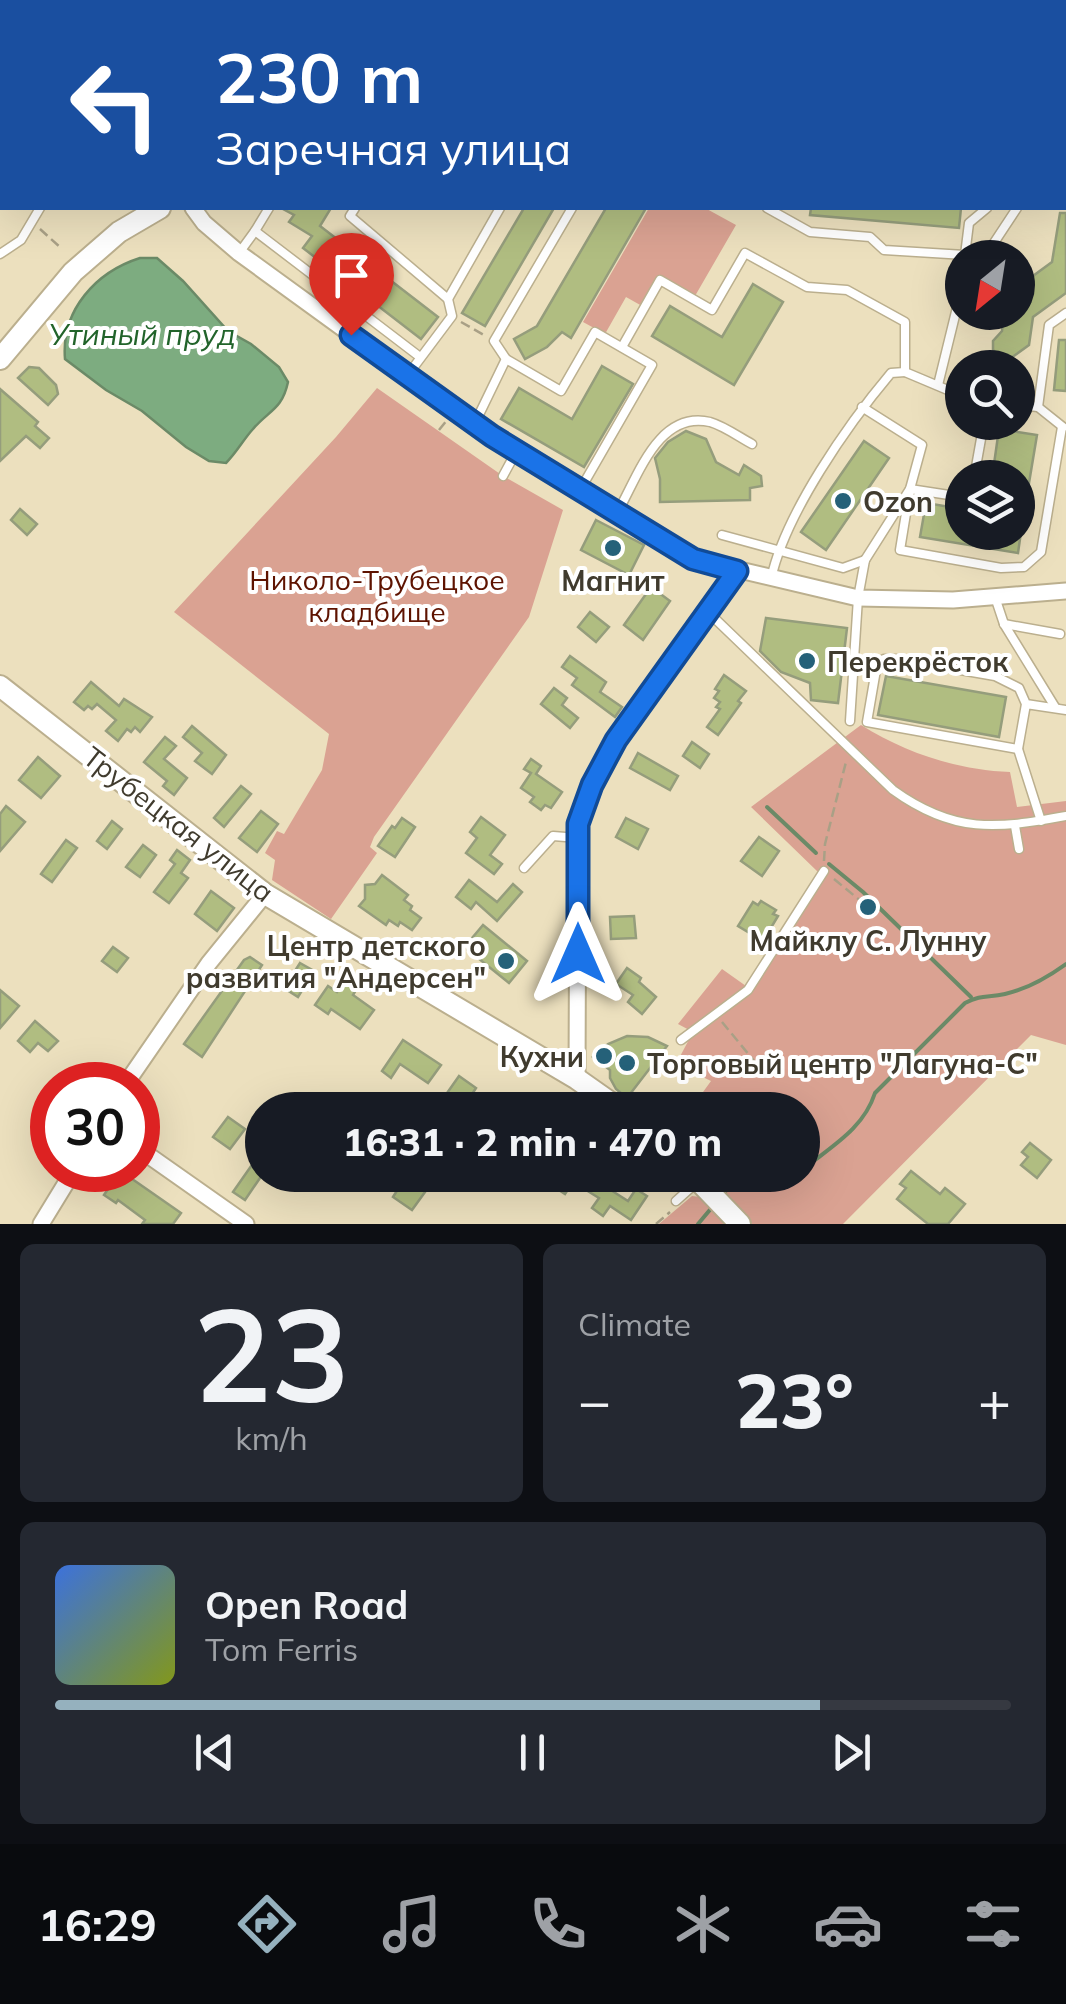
<!DOCTYPE html>
<meta charset="utf-8">
<style>
:root{--surface:#171b24;--page:#242831;--text:#f1f3f6;--muted:#9ea1a6;--line:#363941;--accent:#95b1be}
body{margin:0;font-family:Mulish,sans-serif;background:var(--page);color:var(--text);height:100vh;display:flex;flex-direction:column;font-size:38px;white-space:nowrap}
*{box-sizing:border-box;margin:0}
p{font-size:32px;color:var(--muted)}
.icon{flex:none;width:55px;height:55px;fill:none;stroke:currentColor;stroke-width:2;stroke-linecap:round;stroke-linejoin:round}
.map{position:relative;height:1224px;overflow:hidden}
.panel{display:flex;flex-direction:column;gap:20px;padding:20px;background:#0d0f14;flex:1}
.panel>*{flex:none}
.top-card{position:absolute;left:0px;top:0px;width:1068px;height:210px;box-shadow:0 10px 40px #0002;background:#1a4fa0;color:#fff;overflow:hidden}
.needle{width:65px;rotate:210deg}
.controls{position:absolute;left:945px;top:240px;display:grid;gap:20px}
.controls a{display:grid;place-items:center;width:90px;height:90px;border-radius:50%;background:var(--surface);box-shadow:0 10px 40px #0002;font-size:50px}
.speed{position:absolute;left:30px;top:1062px;display:flex;gap:20px;font-size:50px;font-weight:700;text-align:center}
.speed>*{display:grid;place-content:center;width:130px;height:130px;border-radius:50%;background:var(--surface);box-shadow:0 10px 40px #0002;line-height:1}
.speed .limit{border:15px solid #d22;background:#fff;color:#111}
.pin{position:absolute;display:grid;place-items:center;width:85px;height:85px;color:#fff;margin:-102px -42px;border-radius:50% 50% 50% 0;rotate:-45deg;box-shadow:0 0 10px #0007}
.pin .icon{rotate:45deg}
.me{position:absolute;width:110px;margin:-55px;rotate:0deg;stroke-linejoin:round;filter:drop-shadow(0 0 8px #0008)}
.turn{display:flex;align-items:center;gap:35px;height:210px;padding:0 50px;font-size:45px}
.turn .icon{width:130px;height:130px;stroke-width:2.5}
.turn b{display:block;font-size:70px;line-height:85px}
.big{font-size:75px;font-weight:800;line-height:1.1}
.panel .card{flex:1;display:flex;flex-direction:column;justify-content:center;gap:15px;min-width:0;padding:0 35px;border-radius:15px;background:var(--page)}
.panel .dial{align-items:center;gap:0}
.dial b{font-size:130px;line-height:1}
.song{display:flex;align-items:center;gap:30px}
.cover{width:120px;height:120px;border-radius:15px;background:linear-gradient(135deg,hsl(220 70% 55%),hsl(70 70% 35%))}
.played{height:10px;border-radius:5px;background:linear-gradient(90deg,var(--accent) 80%,var(--line) 80%)}
.keys{display:flex;justify-content:space-around;direction:ltr}
.heat{display:flex;justify-content:space-between;align-items:center;font-size:55px;direction:ltr}
.panel .tiles{flex:1;display:grid;gap:20px;grid-template-columns:1fr 1fr}
.card:last-child{grid-column:span 2}
.trip{position:absolute;left:245px;top:1092px;width:575px;height:100px;border-radius:50px;background:var(--surface);box-shadow:0 10px 40px #0002;font-weight:800;line-height:100px;text-align:center}
.tabs{display:flex;height:160px;justify-content:space-around;align-items:center;background:#090b0e;color:var(--muted)}
.tabs .icon{width:70px;height:70px}
.tabs .on{color:var(--accent)}
.tabs b{font-size:45px;color:var(--text)}
.map>svg:first-child{display:block}
</style>
<div class="map">
<svg width="1066" height="1224" viewBox="0 0 1066 1224">
<rect width="100%" height="100%" fill="#ece0be"/>
<g fill="#daa292">
<polygon points="649,208 705,208 736,225 695,296 660,276 642,306 626,297 605,334 583,322"/>
<polygon points="377,388 503,476 563,510 529,617 374,837 370,847 377,853 331,919 272,880 275,860 265,853 277,831 284,834 322,770 329,734 174,612 336,437"/>
<path d="M 861,725 C 906,753 957,770 1010,772 L 1017,807 L 1066,801 L 1066,1045 L 1031,1035 L 843,1224 L 748,1224 L 701,1175 L 802,1175 L 802,1110 L 690,1110 L 711,1081 L 676,1064 L 693,1032 L 678,1024 L 722,969 L 746,986 L 818,872 L 751,807 Z"/>
<polygon points="692,1196 700,1197 725,1224 659,1224"/>
</g>
<path fill="#7dac80" stroke="#6b8a67" stroke-width="2.5" d="M 140,258 L 157,258 L 183,281 L 228,331 L 251,344 L 279,367 L 288,382 C 282,410 269,410 253,429 C 243,440 237,452 226,463 L 209,461 L 186,447 L 142,411 L 106,390 L 65,359 C 61,310 96,272 140,258 Z"/>
<g fill="none" stroke-linecap="round" stroke-linejoin="round">
<g stroke="#6b8a67" stroke-width="4">
<polyline points="767,807 816,853"/>
<polyline points="829,864 863,892 971,997"/>
<path d="M 802,1159 L 815,1160 C 840,1141 865,1124 875,1093 L 965,1003 C 982,994 988,998 1005,994 C 1027,989 1048,977 1066,964"/>
<polyline points="722,1193 751,1175"/>
<polyline points="698,1224 714,1205"/>
</g>
</g>
<g fill="#b0bd81" stroke="#959d7c" stroke-width="2.5">
<polygon points="281,208 331,208 320,226 438,317 421,339 303,248 312,236 289,222 294,215"/>
<polygon points="524,208 554,208 485,326 462,313"/>
<polygon points="606,208 646,208 571,338 562,332 547,347 525,359 514,339 537,326"/>
<polygon points="811,208 961,208 959,228 810,215"/>
<polygon points="1060,213 1066,213 1066,293 1033,317 1029,345 1011,358 1002,358 993,350 993,341 1002,331 1004,312 1018,312 1018,287 1052,262"/>
<polygon points="753,284 783,302 734,385 652,336 670,306 722,337"/>
<polygon points="1059,340 1066,340 1066,391 1054,390"/>
<polygon points="602,366 633,384 584,467 501,419 519,388 572,419"/>
<polygon points="29,367 39,368 56,385 58,394 48,405 18,378"/>
<polygon points="0,389 38,422 35,426 49,438 40,448 26,436 0,461"/>
<polygon points="999,429 1037,435 1023,519 1018,519 1018,478 992,478"/>
<polygon points="686,431 706,439 716,462 739,475 744,465 761,476 762,486 750,488 750,500 660,502 660,479 655,458 668,442"/>
<polygon points="864,441 889,458 826,550 801,532"/>
<polygon points="926,503 962,509 962,532 1021,532 1018,553 920,537"/>
<polygon points="20,509 37,524 27,535 11,520"/>
<polygon points="596,520 644,545 629,575 581,550"/>
<polygon points="651,587 670,601 643,640 624,625"/>
<polygon points="590,612 609,627 596,642 578,627"/>
<polygon points="766,618 847,628 838,703 811,700 810,683 781,672 760,651"/>
<polygon points="570,656 606,682 600,692 622,707 615,717 572,685 577,678 562,667"/>
<polygon points="724,675 746,691 738,701 741,703 718,735 707,727 720,709 716,707 720,702 714,698 719,691 715,689"/>
<polygon points="886,676 1006,697 999,737 878,715"/>
<polygon points="91,682 119,706 124,699 152,717 140,732 135,727 131,732 127,729 118,741 106,731 116,720 97,704 92,709 88,706 84,710 74,702"/>
<polygon points="554,688 567,698 562,705 578,718 570,728 541,704"/>
<polygon points="192,726 226,755 212,774 195,761 202,753 183,737"/>
<polygon points="165,737 176,746 164,759 187,778 174,795 163,786 167,781 144,762"/>
<polygon points="692,742 709,754 700,768 683,756"/>
<polygon points="638,753 678,776 670,790 630,768"/>
<polygon points="38,757 60,776 41,798 19,780"/>
<polygon points="531,759 541,766 536,774 562,792 551,808 545,805 541,810 530,802 534,797 521,788 531,773 524,769"/>
<polygon points="241,786 251,794 224,827 214,818"/>
<polygon points="6,806 25,822 0,851 0,814"/>
<polygon points="261,811 278,824 257,852 239,838"/>
<polygon points="481,817 505,835 490,855 502,864 494,874 466,853 477,838 470,832"/>
<polygon points="402,818 415,827 395,857 378,846 392,826 395,828"/>
<polygon points="626,818 648,829 638,849 616,837"/>
<polygon points="112,821 122,829 107,849 97,841"/>
<polygon points="759,837 779,851 762,876 741,861"/>
<polygon points="66,840 77,848 52,882 41,874"/>
<polygon points="143,845 156,855 140,877 126,867"/>
<polygon points="177,850 190,860 181,873 188,878 169,903 154,892 175,864 170,860"/>
<polygon points="382,875 408,895 404,900 412,906 410,910 421,918 412,930 400,922 398,926 389,920 386,925 359,906 365,899 365,885 375,884"/>
<polygon points="469,880 497,902 513,884 522,892 497,921 476,902 471,909 456,897"/>
<polygon points="211,891 234,908 217,931 195,914"/>
<polygon points="761,901 776,910 773,914 778,916 763,941 738,926 753,902 758,905"/>
<polygon points="634,916 636,938 611,939 610,917"/>
<polygon points="483,925 527,961 509,983 468,950 471,947 467,944"/>
<polygon points="113,947 128,958 117,972 102,961"/>
<polygon points="250,957 262,965 202,1057 184,1044 244,960"/>
<polygon points="300,963 314,971 298,997 284,988"/>
<polygon points="627,968 641,978 639,982 656,997 642,1014 628,1002 633,995 616,984"/>
<polygon points="347,977 359,985 353,995 374,1010 360,1029 331,1009 328,1014 315,1005 328,986 337,992"/>
<polygon points="0,990 19,1006 0,1028"/>
<polygon points="35,1021 58,1041 48,1051 38,1043 30,1052 18,1041"/>
<polygon points="627,1036 648,1037 667,1046 627,1098 616,1089 610,1078 610,1070 593,1057 608,1044"/>
<polygon points="403,1040 441,1065 428,1083 400,1064 391,1078 382,1071"/>
<polygon points="459,1076 476,1088 463,1108 445,1096"/>
<polygon points="228,1117 245,1129 230,1149 213,1137"/>
<polygon points="1030,1143 1051,1160 1037,1178 1021,1165 1028,1157 1022,1152"/>
<polygon points="256,1159 262,1164 262,1175 245,1200 233,1192"/>
<polygon points="911,1171 940,1194 945,1188 965,1204 948,1224 928,1224 897,1199 906,1188 900,1184"/>
<polygon points="125,1174 181,1213 173,1224 142,1224 145,1220 118,1200 116,1203 104,1195 115,1179 120,1182"/>
<polygon points="536,1175 614,1175 606,1187 628,1201 636,1189 647,1196 631,1220 610,1206 603,1216 592,1208 599,1198 573,1182 565,1194"/>
<polygon points="405,1178 425,1192 412,1210 393,1197"/>
</g>
<g fill="none" stroke-linecap="round" stroke-linejoin="round">
<g stroke="#bbaf8e" stroke-width="11">
<g id="lane">
<polyline points="134,0 135,2"/>
<polyline points="611,0 615,2"/>
<polyline points="67,2 69,0"/>
<polyline points="470,2 472,0"/>
<polyline points="697,2 699,0"/>
<polyline points="0,27 2,28"/>
<polyline points="0,122 2,124"/>
<polyline points="1065,139 1066,125"/>
<polyline points="0,169 2,170"/>
<polyline points="1065,178 1066,178"/>
<polyline points="355,208 350,216 448,299"/>
<polyline points="767,208 810,232 870,237 884,250 965,255 969,223 987,208"/>
<polyline points="255,231 269,208"/>
<polyline points="239,253 255,231 420,357"/>
<polyline points="0,254 21,240 40,208"/>
<polyline points="984,258 1017,208"/>
<polyline points="622,347 660,280 712,310 745,253 807,287 847,290 905,322 905,372 962,396"/>
<polyline points="506,359 494,341 572,208"/>
<polyline points="407,376 452,316 448,299 500,208"/>
<polyline points="938,385 962,287"/>
<polyline points="1018,405 1038,407 1063,427"/>
<polyline points="1038,407 1049,325 1066,313"/>
<polyline points="474,425 506,359 561,391 595,332 652,365 580,490"/>
<polyline points="503,476 516,452"/>
<polyline points="974,478 984,422"/>
<polyline points="962,497 910,489 900,550 1001,568 1024,567 1041,552 1062,427"/>
<path d="M 617,513 C 638,477 658,410 710,422 C 724,426 739,437 752,444"/>
<polyline points="722,535 843,568 865,560"/>
<path d="M 771,579 C 785,514 848,424 891,373 L 905,372"/>
<polyline points="995,597 1004,624 1055,707"/>
<path d="M 708,612 L 893,790 C 954,834 996,829 1066,816"/>
<polyline points="1004,624 1060,634"/>
<polyline points="1026,704 1019,688 995,676 897,659 884,659 877,664 867,722 1018,749 1026,704 1066,710"/>
<polyline points="850,721 858,598 865,560 910,489 922,445 862,407"/>
<polyline points="1018,749 1041,821"/>
<polyline points="1015,826 1019,849"/>
<polyline points="524,868 553,836 578,838"/>
<polyline points="681,1040 748,990 824,871"/>
<polyline points="676,1201 695,1184"/>
</g>
</g>
<g stroke="#bbaf8e" stroke-width="19">
<g id="street">
<polyline points="193,208 204,223 239,253 491,436 693,559 858,598 953,600 1066,591"/>
<path d="M 577,1079 L 578,824 C 612,730 679,652 737,571"/>
<polyline points="125,1085 209,963 265,894"/>
<polyline points="138,1148 246,1224"/>
<polyline points="41,1224 74,1170"/>
</g>
</g>
<g stroke="#bbaf8e" stroke-width="24">
<g id="secondary">
<polyline points="351,2 353,0"/>
<polyline points="0,359 73,272 119,232 160,208"/>
<polyline points="0,686 265,894 577,1079 621,1110"/>
<polyline points="693,1175 740,1224"/>
</g>
</g>
<g stroke="#a9a086" stroke-width="2.5" stroke-dasharray="10 5" stroke-linecap="butt">
<polyline points="980,0 981,2"/>
<polyline points="391,2 393,0"/>
<polyline points="984,2 984,0"/>
<polyline points="0,6 4,0"/>
<polyline points="40,229 61,248"/>
<polyline points="461,322 484,335"/>
<polyline points="439,430 447,420"/>
<polyline points="824,861 825,844 846,762"/>
<polyline points="834,879 868,907"/>
<polyline points="722,1022 769,1079"/>
<polyline points="656,1224 670,1212"/>
</g>
<use href="#lane" stroke="#fff" stroke-width="8"/>
<use href="#street" stroke="#fff" stroke-width="15"/>
<use href="#secondary" stroke="#fff" stroke-width="20"/>
</g>
<g fill="none" stroke-linecap="round" stroke-linejoin="round">
<g stroke="#114b97" stroke-width="25">
<polyline id="route" points="351,335 492,436 693,559 737,571 616,740 592,785 578,824 578,954"/>
</g>
<use href="#route" stroke="#1a73e8" stroke-width="18"/>
</g>
<g fill="#256179" stroke="#fff" stroke-width="4">
<circle cx="843" cy="501" r="10"/>
<circle cx="613" cy="548" r="10"/>
<circle cx="807" cy="661" r="10"/>
<circle cx="868" cy="907" r="10"/>
<circle cx="506" cy="961" r="10"/>
<circle cx="604" cy="1056" r="10"/>
<circle cx="627" cy="1063" r="10"/>
</g>
<g text-anchor="middle" dominant-baseline="central" stroke-width="8" stroke-linejoin="round" paint-order="stroke">
<g font-size="28" font-weight="bold" fill="#403b2e" stroke="#fff" text-anchor="start">
<text x="863" y="501">Ozon</text>
<text x="613" y="580" text-anchor="middle">Магнит</text>
<text x="827" y="661">Перекрёсток</text>
<text x="868" y="940" text-anchor="middle">Майклу С. Лунну</text>
<text x="486" y="945" text-anchor="end">Центр детского<tspan x="486" dy="32">развития "Андерсен"</tspan></text>
<text x="584" y="1056" text-anchor="end">Кухни</text>
<text x="647" y="1063">Торговый центр "Лагуна-С"</text>
</g>
<g font-size="28" fill="#5e1300" stroke="#fff">
<text x="377" y="579">Николо-Трубецкое<tspan x="377" dy="32">кладбище</tspan></text>
</g>
<g font-size="28" fill="#403b2e" stroke="#fff">
<text transform="translate(179 824) rotate(38)">Трубецкая улица</text>
</g>
<g font-size="30" font-style="italic" fill="#22642b" stroke="#fff">
<text x="142" y="334">Утиный пруд</text>
</g>
</g>
</svg>
<div class="controls">
<a><svg class="needle" viewBox="-14 -14 28 28"><path d="M0-13l5 13h-10z" fill="#e53935"/><path d="M0 13l5-13h-10z" fill="#9ea1a6"/></svg></a>
<a><svg class="icon" aria-label="search" viewBox="0 0 24 24"><circle cx="10" cy="10" r="6"/><path d="M15 15l6 6"/></svg></a>
<a><svg class="icon" aria-label="layers" viewBox="0 0 24 24"><path d="M12 4l9 5-9 5-9-5zM3 14l9 5 9-5"/></svg></a>
</div>
<div class="speed"><div class="limit">30</div></div>
<div class="pin" style="left:351px;top:335px;background:#d93025"><svg class="icon" aria-label="arrive" viewBox="0 0 24 24"><path d="M6 21V4h12l-3 4 3 4H6"/></svg></div>
<svg class="me" style="left:578px;top:954px" viewBox="-20 -20 40 40"><path d="M0-17L14 15 0 8-14 15z" fill="#1a73e8" stroke="#fff" stroke-width="4"/></svg>
<div class="trip">16:31 · 2 min · 470 m</div>
<div class="top-card">
<div class="turn"><svg class="icon" aria-label="left" viewBox="0 0 24 24"><path d="M17 20v-9H6M10 6l-5 5 5 5"/></svg><div><b>230 m</b>Заречная улица</div></div>
</div>
</div>
<section class="panel">
<div class="tiles">
<div class="card dial"><b>23</b><p>km/h</p></div>
<div class="card"><p>Climate</p>
<div class="heat"><a>−</a><b class="big">23°</b><a>+</a></div>
</div>
<div class="card">
<div class="song"><i class="cover"></i><div><b>Open Road</b><p>Tom Ferris</p></div></div>
<div class="played"></div>
<div class="keys"><svg class="icon" aria-label="previous" viewBox="0 0 24 24"><path d="M18 5L8 12l10 7zM5 5v14"/></svg><svg class="icon" aria-label="pause" viewBox="0 0 24 24"><path d="M8 5v14M16 5v14"/></svg><svg class="icon" aria-label="next" viewBox="0 0 24 24"><path d="M6 5l10 7-10 7zM19 5v14"/></svg></div>
</div>
</div>
</section>
<nav class="tabs">
<b>16:29</b>
<svg class="icon on" aria-label="directions" viewBox="0 0 24 24"><path d="M12 3l9 9-9 9-9-9zM9 14v-3h6M13 9l2 2-2 2"/></svg>
<svg class="icon" aria-label="music" viewBox="0 0 24 24"><path d="M9 18V5l10-2v13"/><circle cx="6" cy="18" r="3"/><circle cx="16" cy="16" r="3"/></svg>
<svg class="icon" aria-label="phone" viewBox="0 0 24 24"><path d="M5 4h4l2 5-3 2q2 4 5 5l2-3 5 2v4C11 20 4 13 5 4z"/></svg>
<svg class="icon" aria-label="climate" viewBox="0 0 24 24"><path d="M12 3v18M4 7l16 10M4 17L20 7"/></svg>
<svg class="icon" aria-label="car" viewBox="0 0 24 24"><path d="M5 17H2v-5l4-1 3-4h7l3 4 3 1v5h-3M9 17h6M6 11h13"/><circle cx="7" cy="17" r="2"/><circle cx="17" cy="17" r="2"/></svg>
<svg class="icon" aria-label="filters" viewBox="0 0 24 24"><path d="M4 7h16M4 17h16"/><circle cx="9" cy="7" r="2"/><circle cx="15" cy="17" r="2"/></svg>
</nav>
